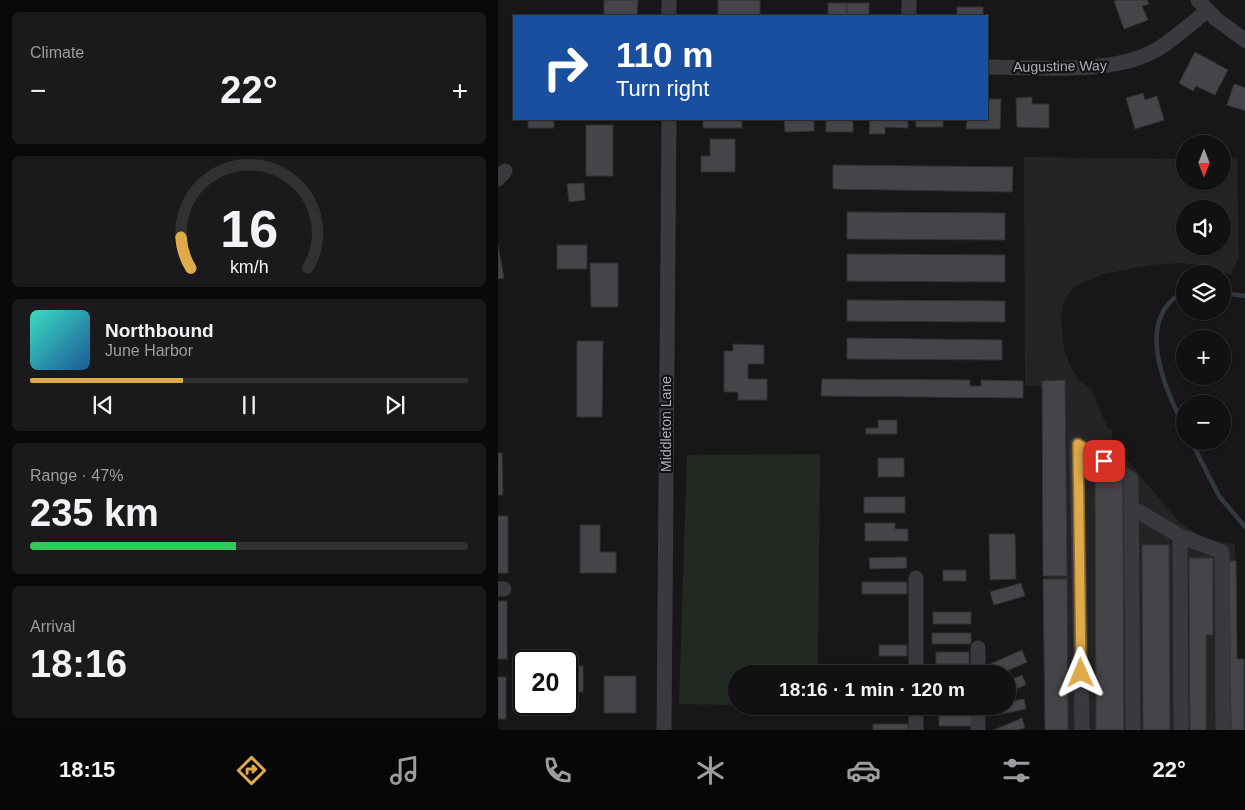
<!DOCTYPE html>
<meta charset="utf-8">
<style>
:root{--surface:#111113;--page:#1a1a1c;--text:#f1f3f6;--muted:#9c9da0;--line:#303133;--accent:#dfaa4a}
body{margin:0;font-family:Helvetica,sans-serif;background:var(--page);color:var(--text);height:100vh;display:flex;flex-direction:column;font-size:19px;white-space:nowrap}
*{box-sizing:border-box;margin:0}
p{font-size:16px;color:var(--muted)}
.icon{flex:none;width:28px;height:28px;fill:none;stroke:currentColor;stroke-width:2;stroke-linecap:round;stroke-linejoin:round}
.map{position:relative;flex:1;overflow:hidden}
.panel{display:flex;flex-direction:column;gap:12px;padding:12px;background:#09090a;width:498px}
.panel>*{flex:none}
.guide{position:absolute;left:15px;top:15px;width:475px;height:105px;border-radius:0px;box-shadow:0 1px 4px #0004,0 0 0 1px var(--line);background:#1a4fa0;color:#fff;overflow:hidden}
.needle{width:32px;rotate:180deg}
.buttons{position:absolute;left:678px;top:135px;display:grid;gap:10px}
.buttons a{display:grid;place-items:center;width:55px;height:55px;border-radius:50%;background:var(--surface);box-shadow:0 1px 4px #0004,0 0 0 1px var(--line);font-size:25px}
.speed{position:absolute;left:15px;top:650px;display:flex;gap:10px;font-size:25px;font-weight:700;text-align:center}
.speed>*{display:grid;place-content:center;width:65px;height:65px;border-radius:50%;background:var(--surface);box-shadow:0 1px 4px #0004,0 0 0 1px var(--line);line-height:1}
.speed .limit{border:2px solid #111;border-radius:8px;background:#fff;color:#111}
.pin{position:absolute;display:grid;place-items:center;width:42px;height:42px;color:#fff;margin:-21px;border-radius:10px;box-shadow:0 2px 8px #0006}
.me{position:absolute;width:55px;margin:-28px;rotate:359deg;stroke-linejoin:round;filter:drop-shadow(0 0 4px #0008)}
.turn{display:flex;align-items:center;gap:18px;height:105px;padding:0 20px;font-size:22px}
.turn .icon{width:65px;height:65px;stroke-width:2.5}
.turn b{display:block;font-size:35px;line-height:42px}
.big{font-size:38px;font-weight:700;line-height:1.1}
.panel .card{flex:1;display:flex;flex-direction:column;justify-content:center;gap:8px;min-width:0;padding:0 18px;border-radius:8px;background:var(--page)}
.panel .dial{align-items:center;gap:0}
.dial svg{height:130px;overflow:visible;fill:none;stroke:var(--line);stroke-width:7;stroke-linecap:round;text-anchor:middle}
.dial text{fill:var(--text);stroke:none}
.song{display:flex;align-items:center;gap:15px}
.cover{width:60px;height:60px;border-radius:8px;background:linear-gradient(135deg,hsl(170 70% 55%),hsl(210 70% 35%))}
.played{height:5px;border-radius:2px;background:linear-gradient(90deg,var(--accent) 35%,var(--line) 35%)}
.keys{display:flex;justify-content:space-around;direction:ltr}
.heat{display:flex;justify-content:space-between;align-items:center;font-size:28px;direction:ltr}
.charge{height:8px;border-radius:4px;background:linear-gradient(90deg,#34c759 47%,var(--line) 0)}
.trip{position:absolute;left:230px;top:665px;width:288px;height:50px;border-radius:25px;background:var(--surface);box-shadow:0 1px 4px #0004,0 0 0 1px var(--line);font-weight:700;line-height:50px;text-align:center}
.tab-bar{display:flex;height:80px;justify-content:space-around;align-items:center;background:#070708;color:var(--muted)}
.tab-bar .icon{width:35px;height:35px}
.tab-bar .current{color:var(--accent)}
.tab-bar b{font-size:22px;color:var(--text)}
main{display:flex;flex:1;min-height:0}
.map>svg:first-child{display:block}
</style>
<main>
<section class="panel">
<div class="card"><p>Climate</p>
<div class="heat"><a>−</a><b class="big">22°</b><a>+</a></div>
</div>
<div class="card dial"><svg viewBox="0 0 100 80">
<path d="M14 69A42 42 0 1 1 86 69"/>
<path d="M14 69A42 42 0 0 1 8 50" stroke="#dfaa4a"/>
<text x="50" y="56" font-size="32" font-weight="700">16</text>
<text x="50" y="72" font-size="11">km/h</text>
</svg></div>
<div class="card">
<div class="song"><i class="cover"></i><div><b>Northbound</b><p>June Harbor</p></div></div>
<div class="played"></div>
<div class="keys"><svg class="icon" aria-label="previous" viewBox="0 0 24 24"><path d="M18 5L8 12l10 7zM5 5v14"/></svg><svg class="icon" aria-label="pause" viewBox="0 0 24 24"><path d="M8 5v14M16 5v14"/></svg><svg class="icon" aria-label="next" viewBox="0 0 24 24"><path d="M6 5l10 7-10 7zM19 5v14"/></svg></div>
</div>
<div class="card"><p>Range · 47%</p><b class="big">235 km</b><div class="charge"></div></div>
<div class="card"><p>Arrival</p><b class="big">18:16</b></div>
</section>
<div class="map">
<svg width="748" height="730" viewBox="0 0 748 730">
<rect width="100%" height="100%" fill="#171719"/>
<path fill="#242426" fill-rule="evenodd" d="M 526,157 L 686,159 L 686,181 L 724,181 L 724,159 L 739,158 L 741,257 L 733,275 L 711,267 L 685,263 L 653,265 L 605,274 L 575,287 L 566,301 L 563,318 L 566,350 L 572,365 L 580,379 L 593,389 L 610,429 L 615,431 L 613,435 L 620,449 L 681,522 L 709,539 L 737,544 L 739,659 L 746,659 L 746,730 L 547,730 L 545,579 L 548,579 L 548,577 L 545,576 L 544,386 L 527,386 ZM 686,209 L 724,209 L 724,246 L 686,246 Z"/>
<polygon fill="#222923" points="322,454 320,674 239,674 239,705 181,704 189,455"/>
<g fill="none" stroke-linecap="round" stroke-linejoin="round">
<g stroke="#31383e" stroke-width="4.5">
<path d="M 686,292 C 635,318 667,389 686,427"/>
<polyline points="724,293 748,296"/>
<polyline points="693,441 721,496 748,528"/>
</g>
</g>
<g fill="#454549" stroke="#323235">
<polygon points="106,0 140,0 139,16 106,16"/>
<polygon points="220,0 262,0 262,16 220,15"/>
<polygon points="619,0 649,0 651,4 644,6 650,20 626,29 616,1"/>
<rect x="330" y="3" width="19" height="13"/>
<rect x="349" y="3" width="22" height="13"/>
<rect x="459" y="7" width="26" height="9"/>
<polygon points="697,52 730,70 717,95 698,86 695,91 681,83"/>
<polygon points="736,84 748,88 748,111 729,105"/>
<polygon points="645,93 647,100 659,96 666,120 637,129 628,98"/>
<polygon points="534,97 534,104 551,104 551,128 519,127 518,98"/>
<polygon points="489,99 503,99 502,129 468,129 469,119 489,119"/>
<rect x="30" y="119" width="26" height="9"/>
<rect x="205" y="119" width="39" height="9"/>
<polygon points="286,119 316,119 316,131 287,132"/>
<rect x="328" y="119" width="27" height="13"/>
<polygon points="372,119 410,119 410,128 387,127 387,134 371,134"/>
<rect x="418" y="119" width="27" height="8"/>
<rect x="88" y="125" width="27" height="51"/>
<polygon points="212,139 237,139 237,172 203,172 203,156 212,156"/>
<polygon points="335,165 515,167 514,192 335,189"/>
<polygon points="86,183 87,200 71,202 69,184"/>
<polygon points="349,212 507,213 507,240 349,239"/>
<polygon points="0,245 6,278 0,279"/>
<rect x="59" y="245" width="30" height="24"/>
<polygon points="349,254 507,255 507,282 349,281"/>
<polygon points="92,263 120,263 120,307 93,307"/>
<polygon points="349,300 507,301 507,322 349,321"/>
<polygon points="349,338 504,340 504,360 349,359"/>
<polygon points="79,341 105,341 104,417 79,417"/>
<polygon points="235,344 266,345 266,364 250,364 250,379 269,379 269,400 240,400 240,392 226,392 226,351 235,351"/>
<polygon points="324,379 472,380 472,386 483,386 483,380 525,381 525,398 323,396"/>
<polygon points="567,380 569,576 545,576 544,381"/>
<polygon points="380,420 399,420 399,434 368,434 368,428 380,428"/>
<polygon points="0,453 4,453 5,495 0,495"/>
<rect x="380" y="458" width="26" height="19"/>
<polygon points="597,481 625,481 626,730 598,730"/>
<rect x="366" y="497" width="41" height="16"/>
<rect x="0" y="516" width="10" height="57"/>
<polygon points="367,523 397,523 397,529 410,529 410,541 367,541"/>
<polygon points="82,525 102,525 102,552 118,552 118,573 82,573"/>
<polygon points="491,534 517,534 518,579 492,580"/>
<polygon points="644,545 671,545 672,730 645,730"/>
<polygon points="408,557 409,568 372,569 371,558"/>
<polygon points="691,558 715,558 715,635 708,635 708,730 692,730"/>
<polygon points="731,561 738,561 739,659 746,659 746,730 733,730"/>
<rect x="445" y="570" width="23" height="11"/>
<polygon points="545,579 569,579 570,730 547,730"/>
<rect x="364" y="582" width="45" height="12"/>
<polygon points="523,583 527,596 496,605 492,592"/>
<rect x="0" y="601" width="9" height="58"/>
<rect x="435" y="612" width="38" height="12"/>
<rect x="434" y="633" width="39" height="11"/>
<rect x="381" y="645" width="28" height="11"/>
<polygon points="524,650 529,662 502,674 496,674 492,664"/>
<rect x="438" y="652" width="33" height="12"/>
<rect x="69" y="666" width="16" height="26"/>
<rect x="434" y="671" width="38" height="3"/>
<rect x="369" y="673" width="42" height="1"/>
<polygon points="524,675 528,685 509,692 509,681"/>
<rect x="106" y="676" width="32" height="37"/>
<rect x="0" y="677" width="8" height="42"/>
<polygon points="526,699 528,709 499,715 497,706 509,706 509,702"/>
<rect x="381" y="706" width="29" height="8"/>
<rect x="441" y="713" width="33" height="13"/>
<polygon points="524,718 527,728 520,730 496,730"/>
<rect x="375" y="724" width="35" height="6"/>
</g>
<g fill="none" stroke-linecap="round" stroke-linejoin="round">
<g stroke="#393a3e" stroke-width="15">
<polyline points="171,0 171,16"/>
<polyline points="411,0 411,16"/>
<polyline points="700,0 718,19 748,41"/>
<path d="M 489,67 C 539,67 620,76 663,47 C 679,36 694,23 709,11"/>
<polyline points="0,179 7,171"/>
<polyline points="633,507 682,536 683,730"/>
<polyline points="682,536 724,552 725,730"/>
<polyline points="418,578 418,674"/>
<polyline points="0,589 6,589"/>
<polyline points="480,648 480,674"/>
<polyline points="418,706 418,730"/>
<polyline points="480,706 480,730"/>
<polyline points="166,730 171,119"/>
<polyline points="584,730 579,444 633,479 635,730"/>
</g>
</g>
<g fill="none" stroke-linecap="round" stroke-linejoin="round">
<g stroke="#916e30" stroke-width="12">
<polyline id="route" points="583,673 580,444 606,461"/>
</g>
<use href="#route" stroke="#dfaa4a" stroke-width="9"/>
</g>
<g text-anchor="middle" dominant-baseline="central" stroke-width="4.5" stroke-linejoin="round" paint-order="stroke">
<g font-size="14" fill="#abafb7" stroke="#121214">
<text transform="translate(562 66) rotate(-1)">Augustine Way</text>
<text transform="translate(168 424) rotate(-90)">Middleton Lane</text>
</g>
</g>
</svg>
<div class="buttons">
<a><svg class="needle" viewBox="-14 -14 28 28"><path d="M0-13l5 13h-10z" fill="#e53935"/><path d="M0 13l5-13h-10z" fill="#9c9da0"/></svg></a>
<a><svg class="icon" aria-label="sound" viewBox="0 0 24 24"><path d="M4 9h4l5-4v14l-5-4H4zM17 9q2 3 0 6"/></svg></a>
<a><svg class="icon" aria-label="layers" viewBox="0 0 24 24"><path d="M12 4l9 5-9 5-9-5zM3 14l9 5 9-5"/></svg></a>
<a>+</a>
<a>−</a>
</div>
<div class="speed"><div class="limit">20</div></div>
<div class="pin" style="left:606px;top:461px;background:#d93025"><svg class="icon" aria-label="arrive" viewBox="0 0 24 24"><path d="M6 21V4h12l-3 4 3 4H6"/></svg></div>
<svg class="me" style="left:583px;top:673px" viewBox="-20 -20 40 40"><path d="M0-17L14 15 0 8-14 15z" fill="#dfaa4a" stroke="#fff" stroke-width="4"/></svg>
<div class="trip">18:16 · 1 min · 120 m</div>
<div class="guide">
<div class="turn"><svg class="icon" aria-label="right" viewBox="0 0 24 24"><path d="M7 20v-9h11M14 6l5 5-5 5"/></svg><div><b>110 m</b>Turn right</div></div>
</div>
</div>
</main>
<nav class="tab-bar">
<b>18:15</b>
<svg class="icon current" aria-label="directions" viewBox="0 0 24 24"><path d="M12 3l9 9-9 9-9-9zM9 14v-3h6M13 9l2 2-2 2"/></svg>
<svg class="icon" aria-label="music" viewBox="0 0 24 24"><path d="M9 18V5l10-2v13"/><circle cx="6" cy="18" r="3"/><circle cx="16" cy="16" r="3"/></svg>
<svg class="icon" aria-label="phone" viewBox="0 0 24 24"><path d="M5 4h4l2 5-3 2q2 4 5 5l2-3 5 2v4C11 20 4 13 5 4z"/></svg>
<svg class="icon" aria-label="climate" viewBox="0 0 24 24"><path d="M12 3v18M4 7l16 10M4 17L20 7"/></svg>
<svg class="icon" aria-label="car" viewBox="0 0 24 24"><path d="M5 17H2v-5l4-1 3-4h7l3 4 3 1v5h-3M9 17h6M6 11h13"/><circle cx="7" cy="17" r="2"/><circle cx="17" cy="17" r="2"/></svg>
<svg class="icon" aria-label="filters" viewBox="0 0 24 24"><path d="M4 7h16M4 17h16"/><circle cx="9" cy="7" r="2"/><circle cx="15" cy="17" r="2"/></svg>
<b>22°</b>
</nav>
